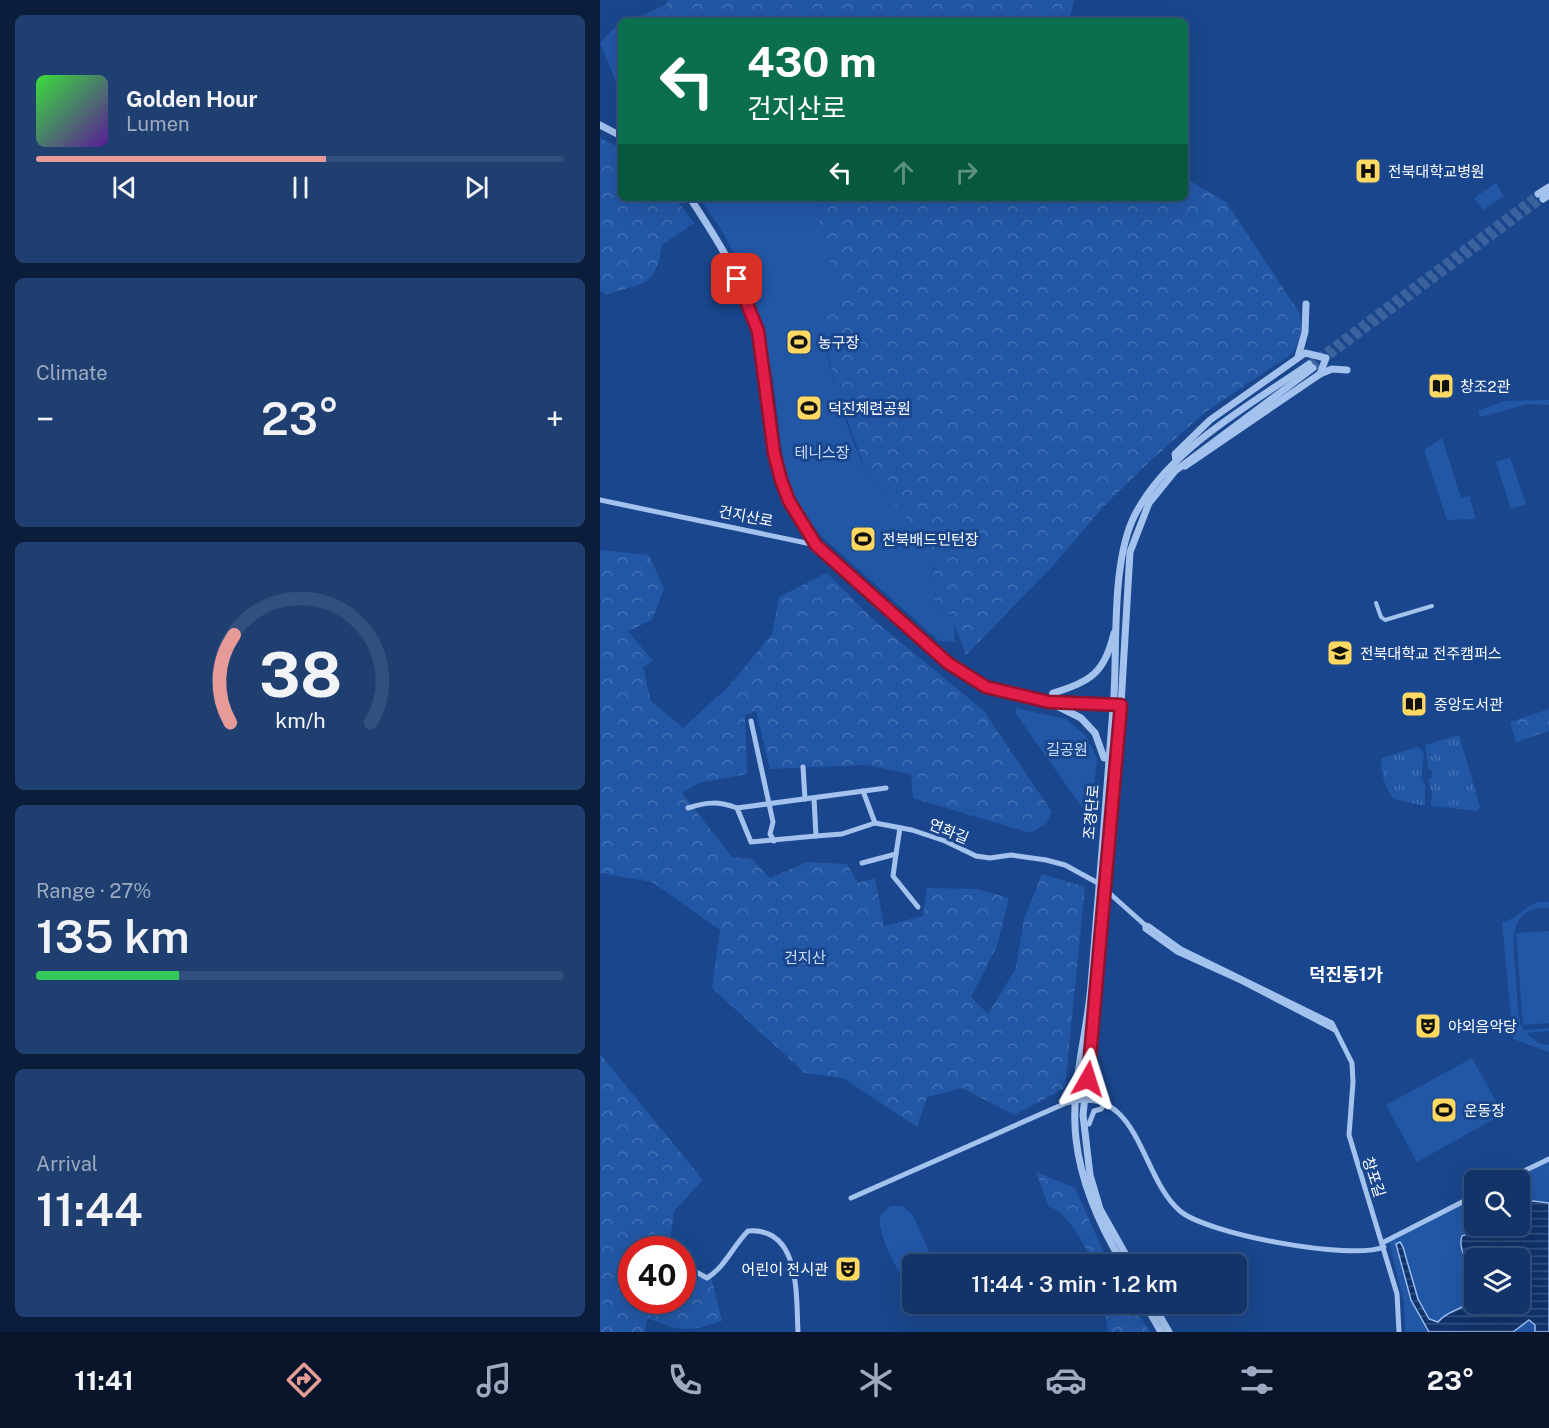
<!DOCTYPE html>
<meta charset="utf-8">
<style>
:root{--surface:#133469;--page:#203f71;--text:#f1f3f6;--muted:#9daac0;--line:#324f7d;--accent:#e69b98}
body{margin:0;font-family:"Public Sans","Noto Sans KR",sans-serif;background:var(--page);color:var(--text);height:100vh;display:flex;flex-direction:column;font-size:22px;white-space:nowrap}
*{box-sizing:border-box;margin:0}
p{font-size:20px;color:var(--muted)}
.icon{flex:none;width:33px;height:33px;fill:none;stroke:currentColor;stroke-width:2;stroke-linecap:round;stroke-linejoin:round}
.map{position:relative;flex:1;overflow:hidden}
.details{display:flex;flex-direction:column;gap:15px;padding:15px;background:#0a1d3a;width:600px}
.details>*{flex:none}
.top-card{position:absolute;left:18px;top:18px;width:570px;height:183px;border-radius:9px;box-shadow:0 6px 24px #0002,0 0 0 2px var(--line);background:#0b6e4f;color:#fff;overflow:hidden}
.controls{position:absolute;left:864px;top:1170px;display:grid;gap:12px}
.controls a{display:grid;place-items:center;width:66px;height:66px;border-radius:9px;background:var(--surface);box-shadow:0 6px 24px #0002,0 0 0 2px var(--line);font-size:30px}
.speed{position:absolute;left:18px;top:1236px;display:flex;gap:12px;font-size:30px;font-weight:700;text-align:center}
.speed>*{display:grid;place-content:center;width:78px;height:78px;border-radius:50%;background:var(--surface);box-shadow:0 6px 24px #0002,0 0 0 2px var(--line);line-height:1}
.speed .limit{border:9px solid #d22;background:#fff;color:#111}
.pin{position:absolute;display:grid;place-items:center;width:51px;height:51px;color:#fff;margin:-26px;border-radius:12px;box-shadow:0 3px 9px #0006}
.me{position:absolute;width:66px;margin:-33px;rotate:6deg;stroke-linejoin:round;filter:drop-shadow(0 0 4px #0008)}
.turn{display:flex;align-items:center;gap:21px;height:126px;padding:0 30px;font-size:27px}
.turn .icon{width:78px;height:78px;stroke-width:2.5}
.turn b{display:block;font-size:42px;line-height:51px}
.lanes{display:flex;align-items:center;height:57px;padding:0 30px;background:#0003;justify-content:center;gap:30px;direction:ltr}
.lanes .off{opacity:.35}
.big{font-size:45px;font-weight:600;line-height:1.1}
.details .widget{flex:1;display:flex;flex-direction:column;justify-content:center;gap:9px;min-width:0;padding:0 21px;border-radius:9px;background:var(--page)}
.details .dial{align-items:center;gap:0}
.dial svg{height:156px;overflow:visible;fill:none;stroke:var(--line);stroke-width:7;stroke-linecap:round;text-anchor:middle}
.dial text{fill:var(--text);stroke:none}
.song{display:flex;align-items:center;gap:18px}
.cover{width:72px;height:72px;border-radius:9px;background:linear-gradient(135deg,hsl(120 70% 55%),hsl(270 70% 35%))}
.played{height:6px;border-radius:3px;background:linear-gradient(90deg,var(--accent) 55%,var(--line) 55%)}
.keys{display:flex;justify-content:space-around;direction:ltr}
.heat{display:flex;justify-content:space-between;align-items:center;font-size:33px;direction:ltr}
.charge{height:9px;border-radius:4px;background:linear-gradient(90deg,#34c759 27%,var(--line) 0)}
.trip{position:absolute;left:302px;top:1254px;width:345px;height:60px;border-radius:9px;background:var(--surface);box-shadow:0 6px 24px #0002,0 0 0 2px var(--line);font-weight:600;line-height:60px;text-align:center}
.menu{display:flex;height:96px;justify-content:space-around;align-items:center;background:#08152a;color:var(--muted)}
.menu .icon{width:42px;height:42px}
.menu .current{color:var(--accent)}
.menu b{font-size:27px;color:var(--text)}
main{display:flex;flex:1;min-height:0}
.map>svg:first-child{display:block}
</style>
<main>
<section class="details">
<div class="widget">
<div class="song"><i class="cover"></i><div><b>Golden Hour</b><p>Lumen</p></div></div>
<div class="played"></div>
<div class="keys"><svg class="icon" aria-label="previous" viewBox="0 0 24 24"><path d="M18 5L8 12l10 7zM5 5v14"/></svg><svg class="icon" aria-label="pause" viewBox="0 0 24 24"><path d="M8 5v14M16 5v14"/></svg><svg class="icon" aria-label="next" viewBox="0 0 24 24"><path d="M6 5l10 7-10 7zM19 5v14"/></svg></div>
</div>
<div class="widget"><p>Climate</p>
<div class="heat"><a>−</a><b class="big">23°</b><a>+</a></div>
</div>
<div class="widget dial"><svg viewBox="0 0 100 80">
<path d="M14 69A42 42 0 1 1 86 69"/>
<path d="M14 69A42 42 0 0 1 16 24" stroke="#e69b98"/>
<text x="50" y="56" font-size="32" font-weight="700">38</text>
<text x="50" y="72" font-size="11">km/h</text>
</svg></div>
<div class="widget"><p>Range · 27%</p><b class="big">135 km</b><div class="charge"></div></div>
<div class="widget"><p>Arrival</p><b class="big">11:44</b></div>
</section>
<div class="map">
<svg width="949" height="1332" viewBox="0 0 949 1332">
<defs>
<pattern id="grass-tufts" width="24" height="20" patternUnits="userSpaceOnUse" patternTransform="scale(1.5)"><rect width="24" height="20" fill="#2257a6"/><path d="M3 7l-1-3M5 7V3M7 7l1-3M15 17l-1-3M17 17v-4M19 17l1-3" fill="none" stroke="#4370b3"/></pattern>
<pattern id="forest-crowns" width="20" height="18" patternUnits="userSpaceOnUse" patternTransform="scale(1.5)"><rect width="20" height="18" fill="#2257a6"/><path d="M2 6a3 3 0 1 1 6 0M12 15a3 3 0 1 1 6 0" fill="none" stroke="#4370b3"/></pattern>
<pattern id="water-rules" width="6" height="5" patternUnits="userSpaceOnUse" patternTransform="scale(1.5)"><rect width="6" height="5" fill="#10326a"/><path d="M0 2.5h6" fill="none" stroke="#345180"/></pattern>
</defs>
<rect width="100%" height="100%" fill="#19468c"/>
<g fill="url(#grass-tufts)">
<polygon points="859,735 880,807 878,811 831,806 832,792 828,779 832,777 832,772 828,768 825,745"/>
<path d="M 818,747 L 824,753 L 821,778 L 825,784 L 825,806 L 794,799 C 784,787 781,773 781,758 Z"/>
</g>
<g fill="url(#forest-crowns)">
<polygon points="67,0 474,0 469,21 73,21 66,4"/>
<path d="M 0,138 L 21,148 L 21,198 L 75,198 L 94,223 L 62,245 C 55,290 43,281 6,295 L 0,290 Z"/>
<path d="M 585,178 L 626,202 L 699,312 C 704,328 700,339 693,353 L 604,413 L 547,464 L 504,506 L 453,566 L 366,655 L 350,614 L 335,612 L 333,569 L 324,543 L 266,471 L 236,390 L 220,319 L 223,309 L 215,206 L 243,198 L 585,198 Z"/>
<polygon points="0,550 49,555 64,589 52,620 28,631 53,661 43,667 51,701 83,728 129,686 172,634 179,597 227,573 275,621 383,710 452,812 447,823 431,833 313,798 311,774 266,765 170,769 156,711 145,715 147,774 99,783 82,793 132,857 152,859 170,878 207,862 247,864 258,883 275,878 284,926 323,916 327,888 377,889 409,898 397,946 371,997 388,1014 416,968 424,919 442,874 485,887 465,1088 414,1115 362,1088 327,1097 317,1127 243,1078 205,1073 112,988 120,930 52,882 0,873"/>
<polygon points="949,709 949,731 916,742 910,722"/>
<path d="M 0,1054 L 103,1180 L 74,1211 L 69,1249 L 32,1250 L 32,1300 L 82,1300 L 83,1278 L 111,1276 L 122,1321 C 87,1332 81,1332 47,1318 L 45,1332 L 0,1332 Z"/>
<path d="M 436,1172 L 475,1188 L 509,1264 L 495,1264 C 485,1249 468,1210 449,1207 Z"/>
<polygon points="504,1304 532,1304 550,1332 508,1332"/>
</g>
<g fill="#2257a6" fill-rule="evenodd">
<polygon points="66,4 73,21 30,21"/>
<polygon points="21,25 21,95 0,43 13,29"/>
<polygon points="896,183 904,196 883,210 874,198"/>
<path d="M 99,198 L 243,198 L 215,206 L 241,301 L 223,309 C 215,333 253,449 267,472 C 284,497 312,518 325,544 C 335,566 334,589 335,612 L 350,614 L 354,624 L 355,642 L 339,641 L 221,536 L 197,504 L 184,468 L 173,379 L 154,296 L 123,232 Z"/>
<polygon points="949,400 949,405 929,404 880,417 878,411 904,401"/>
<polygon points="842,438 861,498 869,496 876,519 847,520 824,450"/>
<polygon points="910,457 926,504 911,509 896,462"/>
<polygon points="416,708 466,719 486,736 497,759 491,820 416,714"/>
<path d="M 939,902 L 949,902 L 949,908 C 904,905 914,950 916,978 C 917,993 917,1010 921,1025 L 924,1030 L 949,1028 L 949,1031 L 926,1033 L 938,1043 L 949,1045 L 949,1052 L 913,1039 L 902,922 C 915,920 923,907 939,902 Z"/>
<polygon points="949,931 949,1023 923,1025 916,933"/>
<polygon points="872,1058 903,1114 817,1162 786,1105"/>
<path d="M 949,1162 L 949,1332 L 805,1332 L 804,1302 L 789,1242 L 874,1198 L 874,1226 L 920,1226 L 920,1180 L 908,1180 ZM 874,1258 L 920,1258 L 920,1304 L 874,1304 Z"/>
<path d="M 290,1206 L 302,1206 L 312,1214 L 335,1264 L 312,1264 L 312,1286 C 299,1279 276,1231 280,1216 Z"/>
</g>
<path fill="url(#water-rules)" stroke="#97bcf0" stroke-width="1.5" d="M 933,1201 L 949,1203 L 949,1332 L 935,1332 L 935,1325 L 929,1320 L 913,1332 L 829,1332 L 811,1300 L 796,1244 L 800,1242 L 803,1247 L 818,1299 L 829,1319 L 838,1322 C 848,1309 864,1311 874,1298 L 874,1304 L 920,1304 L 920,1272 L 926,1267 L 925,1259 L 918,1256 L 912,1258 L 874,1258 L 874,1277 C 870,1263 857,1250 862,1236 L 886,1226 L 920,1226 L 920,1204 Z"/>
<g fill="none" stroke-linecap="round" stroke-linejoin="round">
<g stroke="#3c629d" stroke-width="7" stroke-dasharray="7 3.5" stroke-linecap="butt">
<polyline points="709,364 938,194"/>
<polyline points="713,368 943,199"/>
</g>
<polyline stroke="#a4c2ee" stroke-width="4" points="776,603 781,617 785,620 832,606"/>
<g stroke="#a4c2ee" stroke-width="5">
<polyline points="0,500 216,545"/>
<polyline points="151,721 173,822 170,834 174,841"/>
<polyline points="203,767 205,799"/>
<polyline points="263,791 275,823"/>
<polyline points="214,798 216,836 242,834 275,823 312,830 345,841 376,856 390,858 411,855 446,860 465,865 498,883 545,925 545,929 577,952 643,982 735,1030"/>
<path d="M 88,808 C 107,802 118,801 137,808 L 151,842 L 216,836"/>
<polyline points="137,808 286,788"/>
<polyline points="296,854 293,876 318,907"/>
<polyline points="262,863 296,854 300,828"/>
<polyline points="545,925 549,926 581,949 732,1023 752,1063 753,1082 749,1135 797,1294 799,1332"/>
<polyline points="484,1124 489,1124 494,1111 501,1109 505,1103"/>
<polyline points="905,1180 949,1159"/>
<path d="M 251,1198 L 466,1103 C 540,1082 539,1176 580,1211 C 607,1234 751,1261 784,1247"/>
<polyline points="782,1243 874,1196"/>
<path d="M 87,1267 L 107,1278 C 125,1267 133,1246 148,1231 C 201,1227 196,1296 198,1332"/>
</g>
<g stroke="#a4c2ee" stroke-width="7">
<polyline points="0,125 21,136"/>
<polyline points="938,194 949,187"/>
<path d="M 90,198 C 117,239 145,283 158,331 C 170,380 166,432 181,480 C 187,502 201,526 215,544 C 232,566 258,584 279,602 C 312,631 345,669 385,687 C 426,705 473,703 516,705"/>
<polyline points="943,199 949,195"/>
<polyline points="698,357 705,332 706,304"/>
<polyline points="576,461 575,454 610,420 705,353 726,358 720,374"/>
<polyline points="585,466 720,374 732,369 747,370"/>
<path d="M 509,758 L 504,758 L 495,733 L 481,718 L 449,702 L 453,693 C 491,682 505,672 514,633"/>
<path d="M 523,1264 C 500,1226 481,1184 476,1139 C 470,1087 487,1036 491,985 C 499,888 507,792 514,695 C 517,644 512,568 532,521 C 563,452 649,406 709,364"/>
<polyline points="531,1264 500,1209 490,1175 483,1115 502,930 521,705 530,552 549,503 575,471 713,368"/>
<polyline points="545,1304 561,1332"/>
<polyline points="553,1304 569,1332"/>
</g>
</g>
<g fill="none" stroke-linecap="round" stroke-linejoin="round">
<g stroke="#92132f" stroke-width="15">
<polyline id="route" points="137,279 158,331 174,453 181,480 189,501 216,545 348,663 386,687 449,702 521,705 488,1079"/>
</g>
<use href="#route" stroke="#e11d48" stroke-width="10"/>
</g>
<defs>
<g id="hospital-square" transform="scale(1.35)"><rect x="-9" y="-9" width="18" height="18" rx="4" fill="#ffd961" stroke="#19468c"/><path d="M-5-5h3v3.5h4V-5h3V5h-3V1.5h-4V5h-3Z" fill="#111"/></g>
<g id="stadium-square" transform="scale(1.35)"><rect x="-9" y="-9" width="18" height="18" rx="4" fill="#ffd961" stroke="#19468c"/><path d="M0-5a6.5 5 0 1 0 0 10a6.5 5 0 1 0 0-10ZM-3.5-1.8h7v3.6h-7Z" fill="#111"/></g>
<g id="library-square" transform="scale(1.35)"><rect x="-9" y="-9" width="18" height="18" rx="4" fill="#ffd961" stroke="#19468c"/><path d="M-6-4Q-3-5.5-.7-3.5V5Q-3 3-6 4ZM6-4Q3-5.5 .7-3.5V5Q3 3 6 4Z" fill="#111"/></g>
<g id="university-square" transform="scale(1.35)"><rect x="-9" y="-9" width="18" height="18" rx="4" fill="#ffd961" stroke="#19468c"/><path d="M0-5L7-2L0 1L-7-2ZM-4 1L0 2.5L4 1V4Q0 6-4 4Z" fill="#111"/></g>
<g id="theatre-square" transform="scale(1.35)"><rect x="-9" y="-9" width="18" height="18" rx="4" fill="#ffd961" stroke="#19468c"/><path d="M-5-5.5Q0-4 5-5.5V0Q5 5 0 6Q-5 5-5 0ZM-3.3-2.5H-1v1.5H-3.3ZM1-2.5H3.3v1.5H1ZM-2.8 1Q0 5.5 2.8 1Z" fill="#111"/></g>
</defs>
<g fill-rule="evenodd">
<use href="#hospital-square" x="768" y="171"/>
<use href="#stadium-square" x="199" y="342"/>
<use href="#library-square" x="841" y="386"/>
<use href="#stadium-square" x="209" y="408"/>
<use href="#stadium-square" x="263" y="539"/>
<use href="#university-square" x="740" y="653"/>
<use href="#library-square" x="814" y="704"/>
<use href="#theatre-square" x="828" y="1026"/>
<use href="#stadium-square" x="844" y="1110"/>
<use href="#theatre-square" x="248" y="1269"/>
</g>
<g text-anchor="middle" dominant-baseline="central" stroke-width="6" stroke-linejoin="round" paint-order="stroke">
<g font-size="15" fill="#fff" stroke="#19468c" text-anchor="start">
<text x="788" y="171">전북대학교병원</text>
<text x="218" y="342">농구장</text>
<text x="860" y="386">창조2관</text>
<text x="228" y="408">덕진체련공원</text>
<text x="282" y="539">전북배드민턴장</text>
<text x="760" y="653">전북대학교 전주캠퍼스</text>
<text x="834" y="704">중앙도서관</text>
<text x="848" y="1026">야외음악당</text>
<text x="864" y="1110">운동장</text>
<text x="228" y="1269" text-anchor="end">어린이 전시관</text>
</g>
<g font-size="15" fill="#cadefa" stroke="#19468c">
<text x="222" y="452">테니스장</text>
<text x="467" y="749">길공원</text>
<text x="205" y="957">건지산</text>
</g>
<g font-size="15" fill="#fff" stroke="#19468c">
<text transform="translate(146 516) rotate(11)">건지산로</text>
<text transform="translate(491 812) rotate(-85)">조경단로</text>
<text transform="translate(349 831) rotate(22)">연화길</text>
<text transform="translate(774 1177) rotate(72)">창포길</text>
</g>
<g font-size="18" font-weight="bold" fill="#fff" stroke="#19468c">
<text x="746" y="974">덕진동1가</text>
</g>
</g>
</svg>
<div class="controls">
<a><svg class="icon" aria-label="search" viewBox="0 0 24 24"><circle cx="10" cy="10" r="6"/><path d="M15 15l6 6"/></svg></a>
<a><svg class="icon" aria-label="layers" viewBox="0 0 24 24"><path d="M12 4l9 5-9 5-9-5zM3 14l9 5 9-5"/></svg></a>
</div>
<div class="speed"><div class="limit">40</div></div>
<div class="pin" style="left:137px;top:279px;background:#d93025"><svg class="icon" aria-label="arrive" viewBox="0 0 24 24"><path d="M6 21V4h12l-3 4 3 4H6"/></svg></div>
<svg class="me" style="left:488px;top:1079px" viewBox="-20 -20 40 40"><path d="M0-17L14 15 0 8-14 15z" fill="#e11d48" stroke="#fff" stroke-width="4"/></svg>
<div class="trip">11:44 · 3 min · 1.2 km</div>
<div class="top-card">
<div class="turn"><svg class="icon" aria-label="left" viewBox="0 0 24 24"><path d="M17 20v-9H6M10 6l-5 5 5 5"/></svg><div><b>430 m</b>건지산로</div></div>
<div class="lanes"><svg class="icon" aria-label="left" viewBox="0 0 24 24"><path d="M17 20v-9H6M10 6l-5 5 5 5"/></svg><svg class="icon off" aria-label="ahead" viewBox="0 0 24 24"><path d="M12 20V5M6 11l6-6 6 6"/></svg><svg class="icon off" aria-label="right" viewBox="0 0 24 24"><path d="M7 20v-9h11M14 6l5 5-5 5"/></svg></div>
</div>
</div>
</main>
<nav class="menu">
<b>11:41</b>
<svg class="icon current" aria-label="directions" viewBox="0 0 24 24"><path d="M12 3l9 9-9 9-9-9zM9 14v-3h6M13 9l2 2-2 2"/></svg>
<svg class="icon" aria-label="music" viewBox="0 0 24 24"><path d="M9 18V5l10-2v13"/><circle cx="6" cy="18" r="3"/><circle cx="16" cy="16" r="3"/></svg>
<svg class="icon" aria-label="phone" viewBox="0 0 24 24"><path d="M5 4h4l2 5-3 2q2 4 5 5l2-3 5 2v4C11 20 4 13 5 4z"/></svg>
<svg class="icon" aria-label="climate" viewBox="0 0 24 24"><path d="M12 3v18M4 7l16 10M4 17L20 7"/></svg>
<svg class="icon" aria-label="car" viewBox="0 0 24 24"><path d="M5 17H2v-5l4-1 3-4h7l3 4 3 1v5h-3M9 17h6M6 11h13"/><circle cx="7" cy="17" r="2"/><circle cx="17" cy="17" r="2"/></svg>
<svg class="icon" aria-label="filters" viewBox="0 0 24 24"><path d="M4 7h16M4 17h16"/><circle cx="9" cy="7" r="2"/><circle cx="15" cy="17" r="2"/></svg>
<b>23°</b>
</nav>
